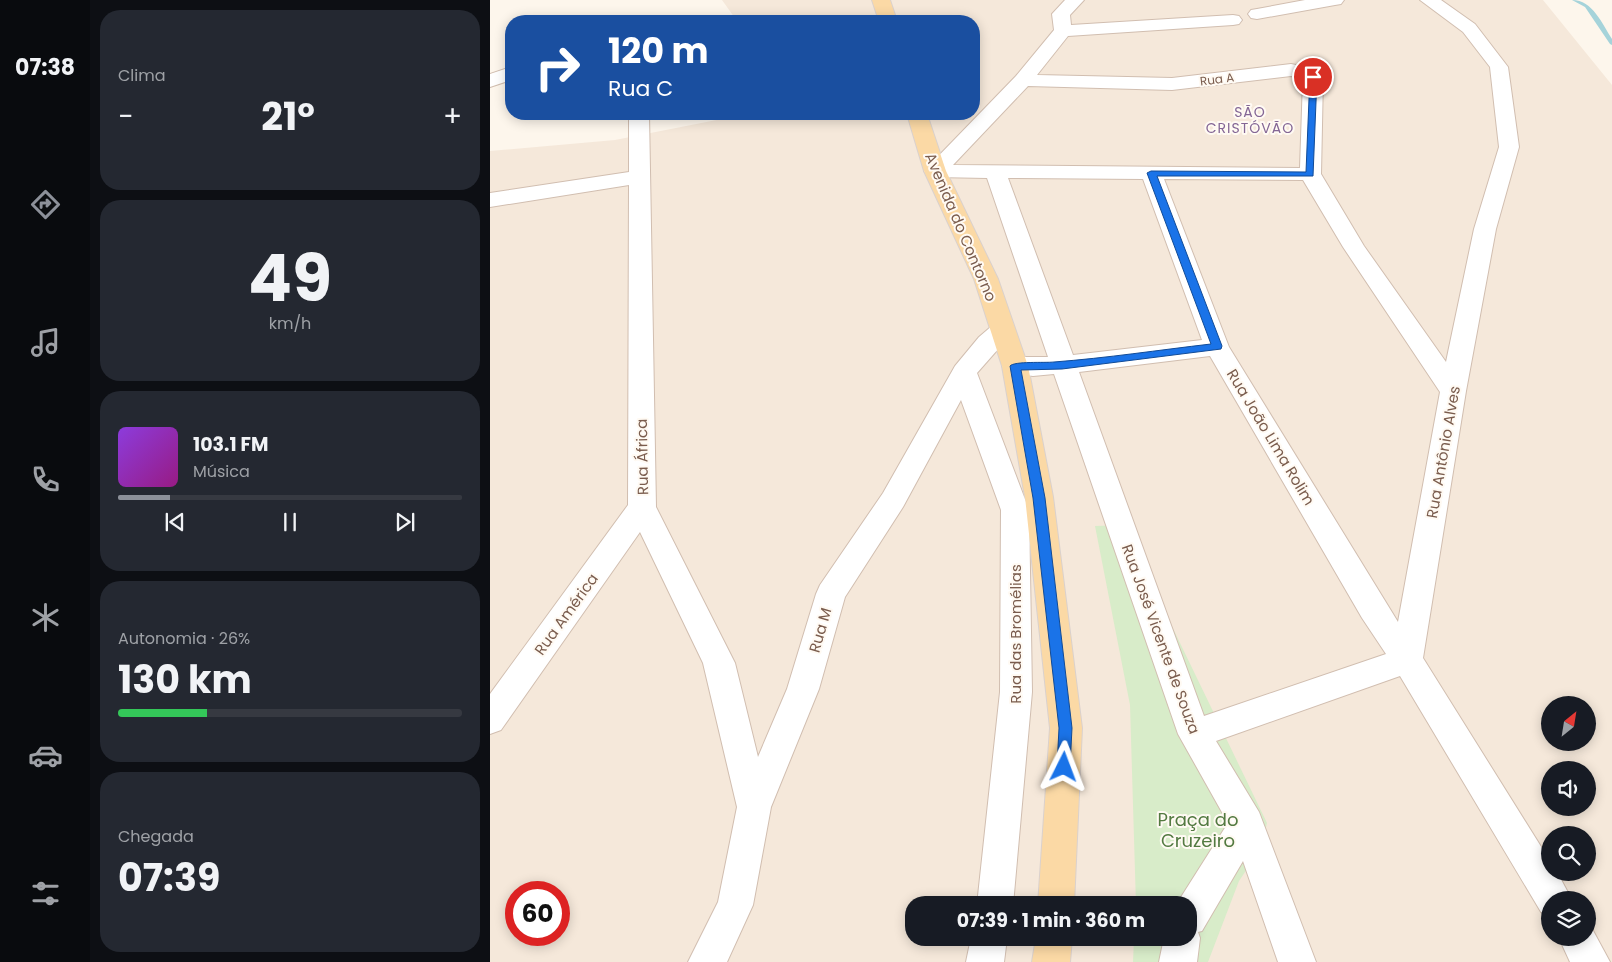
<!DOCTYPE html>
<html lang="pt">
<meta charset="utf-8">
<style>
:root{--surface:#171b24;--page:#242831;--text:#f1f3f6;--muted:#9ea1a6;--line:#363941;--accent:#8c9099}
body{margin:0;font-family:Poppins,sans-serif;background:var(--page);color:var(--text);height:100vh;display:flex;flex-direction:column;font-size:19px;white-space:nowrap}
*{box-sizing:border-box;margin:0}
p{font-size:16px;color:var(--muted)}
.icon{flex:none;width:28px;height:28px;fill:none;stroke:currentColor;stroke-width:2;stroke-linecap:round;stroke-linejoin:round}
.map{position:relative;flex:1;overflow:hidden}
.details{display:flex;flex-direction:column;gap:10px;padding:10px;background:#0d0f14;width:400px}
.details>*{flex:none}
.hud{position:absolute;left:15px;top:15px;width:475px;height:105px;border-radius:20px;box-shadow:0 2px 12px #0003;background:#1a4fa0;color:#fff;overflow:hidden}
.needle{width:32px;rotate:30deg}
.buttons{position:absolute;left:1051px;top:696px;display:grid;gap:10px}
.buttons a{display:grid;place-items:center;width:55px;height:55px;border-radius:50%;background:var(--surface);box-shadow:0 2px 12px #0003;font-size:25px}
.speed{position:absolute;left:15px;top:881px;display:flex;gap:10px;font-size:25px;font-weight:700;text-align:center}
.speed>*{display:grid;place-content:center;width:65px;height:65px;border-radius:50%;background:var(--surface);box-shadow:0 2px 12px #0003;line-height:1}
.speed .limit{border:8px solid #d22;background:#fff;color:#111}
.pin{position:absolute;display:grid;place-items:center;width:42px;height:42px;color:#fff;margin:-21px;border:2px solid #fff;border-radius:50%;box-shadow:0 1px 5px #0007}
.me{position:absolute;width:55px;margin:-28px;rotate:3deg;stroke-linejoin:round;filter:drop-shadow(0 0 4px #0008)}
.turn{display:flex;align-items:center;gap:18px;height:105px;padding:0 20px;font-size:22px}
.turn .icon{width:65px;height:65px;stroke-width:2.5}
.turn b{display:block;font-size:35px;line-height:42px}
.big{font-size:38px;font-weight:700;line-height:1.1}
.details .card{flex:1;display:flex;flex-direction:column;justify-content:center;gap:8px;min-width:0;padding:0 18px;border-radius:20px;background:var(--page)}
.details .dial{align-items:center;gap:0}
.dial b{font-size:65px;line-height:1}
.song{display:flex;align-items:center;gap:15px}
.cover{width:60px;height:60px;border-radius:8px;background:linear-gradient(135deg,hsl(270 70% 55%),hsl(310 70% 35%))}
.played{height:5px;border-radius:2px;background:linear-gradient(90deg,var(--accent) 15%,var(--line) 15%)}
.keys{display:flex;justify-content:space-around;direction:ltr}
.heat{display:flex;justify-content:space-between;align-items:center;font-size:28px;direction:ltr}
.charge{height:8px;border-radius:4px;background:linear-gradient(90deg,#34c759 26%,var(--line) 0)}
.trip{position:absolute;left:415px;top:896px;width:292px;height:50px;border-radius:20px;background:var(--surface);box-shadow:0 2px 12px #0003;font-weight:700;line-height:50px;text-align:center}
main{display:flex;flex:1;min-height:0}
.dock{display:flex;flex-direction:column;width:90px;justify-content:space-around;align-items:center;background:#090b0e;color:var(--muted)}
.dock .icon{width:35px;height:35px}
.dock .on{color:var(--accent)}
.dock b{font-size:22px;color:var(--text)}
.map>svg:first-child{display:block}
</style>
<main>
<nav class="dock">
<b>07:38</b>
<svg class="icon on" aria-label="directions" viewBox="0 0 24 24"><path d="M12 3l9 9-9 9-9-9zM9 14v-3h6M13 9l2 2-2 2"/></svg>
<svg class="icon" aria-label="music" viewBox="0 0 24 24"><path d="M9 18V5l10-2v13"/><circle cx="6" cy="18" r="3"/><circle cx="16" cy="16" r="3"/></svg>
<svg class="icon" aria-label="phone" viewBox="0 0 24 24"><path d="M5 4h4l2 5-3 2q2 4 5 5l2-3 5 2v4C11 20 4 13 5 4z"/></svg>
<svg class="icon" aria-label="climate" viewBox="0 0 24 24"><path d="M12 3v18M4 7l16 10M4 17L20 7"/></svg>
<svg class="icon" aria-label="car" viewBox="0 0 24 24"><path d="M5 17H2v-5l4-1 3-4h7l3 4 3 1v5h-3M9 17h6M6 11h13"/><circle cx="7" cy="17" r="2"/><circle cx="17" cy="17" r="2"/></svg>
<svg class="icon" aria-label="filters" viewBox="0 0 24 24"><path d="M4 7h16M4 17h16"/><circle cx="9" cy="7" r="2"/><circle cx="15" cy="17" r="2"/></svg>
</nav>
<section class="details">
<div class="card"><p>Clima</p>
<div class="heat"><a>−</a><b class="big">21°</b><a>+</a></div>
</div>
<div class="card dial"><b>49</b><p>km/h</p></div>
<div class="card">
<div class="song"><i class="cover"></i><div><b>103.1 FM</b><p>Música</p></div></div>
<div class="played"></div>
<div class="keys"><svg class="icon" aria-label="previous" viewBox="0 0 24 24"><path d="M18 5L8 12l10 7zM5 5v14"/></svg><svg class="icon" aria-label="pause" viewBox="0 0 24 24"><path d="M8 5v14M16 5v14"/></svg><svg class="icon" aria-label="next" viewBox="0 0 24 24"><path d="M6 5l10 7-10 7zM19 5v14"/></svg></div>
</div>
<div class="card"><p>Autonomia · 26%</p><b class="big">130 km</b><div class="charge"></div></div>
<div class="card"><p>Chegada</p><b class="big">07:39</b></div>
</section>
<div class="map">
<svg width="1122" height="962" viewBox="0 0 1122 962">
<rect width="100%" height="100%" fill="#fdf6ec"/>
<path fill="#f5e8da" fill-rule="evenodd" d="M 232,0 L 1053,0 L 1122,85 L 1122,962 L 0,962 L 0,151 L 125,140 L 257,114 L 484,114 L 484,21 L 247,21 ZM 1060,705 L 1098,705 L 1098,742 L 1060,742 ZM 1060,770 L 1098,770 L 1098,808 L 1060,808 ZM 1060,835 L 1098,835 L 1098,872 L 1060,872 ZM 26,892 L 69,892 L 69,935 L 26,935 ZM 1060,900 L 1098,900 L 1098,938 L 1060,938 ZM 424,905 L 699,905 L 699,938 L 424,938 Z"/>
<polygon fill="#d8ecc9" points="633,525 777,823 771,848 749,881 718,962 643,962 644,938 699,938 699,905 646,905 640,705 605,526"/>
<g fill="none" stroke-linecap="round" stroke-linejoin="round">
<path fill="#a5d3da" fill-rule="evenodd" d="M 1082,0 C 1103,0 1112,24 1122,39 L 1122,45 L 1120,44 L 1095,7 Z"/>
<g stroke="#d1beb0" stroke-width="2">
<g id="minor">
<path d="M 575,0 L 594,0 L 580,15 L 581,25 L 743,15 L 749,16 L 752,20 L 749,24 L 743,25 L 578,36 L 547,75 L 682,78 L 801,64 L 821,68 L 830,73 L 833,77 L 831,174 L 874,246 L 956,362 L 984,229 L 1009,147 L 1000,67 L 973,32 L 930,0 L 951,0 L 985,24 L 1018,67 L 1029,147 L 1006,229 L 976,391 L 933,658 L 1060,861 L 1060,872 L 1067,872 L 1082,900 L 1060,900 L 1060,916 L 1051,912 L 910,676 L 726,741 L 769,812 L 826,962 L 788,962 L 753,861 L 712,931 L 708,932 L 710,938 L 707,962 L 669,962 L 674,938 L 699,938 L 699,905 L 686,905 L 738,823 L 688,734 L 564,374 L 543,376 L 516,372 L 512,366 L 516,360 L 525,357 L 558,357 L 497,178 L 445,177 L 438,175 L 434,171 L 526,76 L 564,30 L 562,14 ZM 801,76 L 813,79 L 810,168 L 463,165 L 538,86 L 682,90 ZM 518,178 L 653,179 L 712,340 L 583,355 ZM 674,179 L 813,180 L 853,247 L 950,392 L 908,622 L 739,347 ZM 720,356 L 872,618 L 896,654 L 714,716 L 589,372 Z"/>
<polygon points="815,0 854,0 851,4 845,5 767,19 761,18 758,14 761,10 767,9"/>
<polygon points="21,67 21,80 0,87 0,74"/>
<polygon points="139,114 159,114 166,507 245,663 268,757 297,689 326,594 330,585 393,493 465,366 489,337 503,325 512,323 521,325 524,331 487,373 539,510 542,692 523,905 487,905 510,692 511,510 471,400 413,507 355,597 329,689 281,807 263,905 237,962 198,962 228,902 247,807 213,663 150,532 11,730 0,734 0,694 138,505 139,185 0,207 0,193 139,172"/>
<polygon points="1098,924 1100,925 1120,962 1080,962 1069,938 1098,938"/>
<polygon points="481,938 517,938 514,962 476,962"/>
</g>
</g>
<g stroke="#dad1cd" stroke-width="2">
<g id="major">
<polygon points="382,0 400,0 407,21 389,21"/>
<polygon points="417,114 437,114 456,171 508,279 538,366 563,497 592,728 584,905 548,905 560,728 535,497 512,366 484,279 434,171"/>
<polygon points="546,938 582,938 580,962 542,962"/>
</g>
</g>
<use href="#minor" fill="#fff" fill-rule="evenodd"/>
<use href="#major" fill="#fbd9a5" fill-rule="evenodd"/>
</g>
<path fill="#1a73e8" stroke="#114b97" d="M 820,75 L 827,77 L 823,176 L 667,176 L 732,346 L 731,349 L 572,369 L 531,370 L 555,498 L 582,728 L 580,767 L 578,772 L 574,773 L 569,772 L 567,767 L 569,728 L 543,498 L 520,366 C 524,361 555,363 564,362 C 617,358 669,350 721,344 L 657,173 L 661,171 L 816,172 Z"/>
<g text-anchor="middle" dominant-baseline="central" stroke-width="4" stroke-linejoin="round" paint-order="stroke">
<g font-size="12" fill="#7a5c4d" stroke="#fffaf3">
<text transform="translate(727 79) rotate(-7)">Rua A</text>
</g>
<g font-size="14" letter-spacing="1" fill="#846695" stroke="#fffaf3">
<text x="760" y="112">SÃO<tspan x="760" dy="16">CRISTÓVÃO</tspan></text>
</g>
<g font-size="15" fill="#7a5c4d" stroke="#fffaf3">
<text transform="translate(471 227) rotate(67)">Avenida do Contorno</text>
<text transform="translate(781 437) rotate(59)">Rua João Lima Rolim</text>
<text transform="translate(953 452) rotate(-80)">Rua Antônio Alves</text>
<text transform="translate(152 457) rotate(-91)">Rua África</text>
<text transform="translate(76 614) rotate(-54)">Rua América</text>
<text transform="translate(330 630) rotate(-74)">Rua M</text>
<text transform="translate(525 634) rotate(-90)">Rua das Bromélias</text>
<text transform="translate(671 639) rotate(70)">Rua José Vicente de Souza</text>
</g>
<g font-size="18" fill="#537a41" stroke="#fffaf3">
<text x="708" y="819">Praça do<tspan x="708" dy="21">Cruzeiro</tspan></text>
</g>
</g>
</svg>
<div class="buttons">
<a><svg class="needle" viewBox="-14 -14 28 28"><path d="M0-13l5 13h-10z" fill="#e53935"/><path d="M0 13l5-13h-10z" fill="#9ea1a6"/></svg></a>
<a><svg class="icon" aria-label="sound" viewBox="0 0 24 24"><path d="M4 9h4l5-4v14l-5-4H4zM17 9q2 3 0 6"/></svg></a>
<a><svg class="icon" aria-label="search" viewBox="0 0 24 24"><circle cx="10" cy="10" r="6"/><path d="M15 15l6 6"/></svg></a>
<a><svg class="icon" aria-label="layers" viewBox="0 0 24 24"><path d="M12 4l9 5-9 5-9-5zM3 14l9 5 9-5"/></svg></a>
</div>
<div class="speed"><div class="limit">60</div></div>
<div class="pin" style="left:823px;top:77px;background:#d93025"><svg class="icon" aria-label="arrive" viewBox="0 0 24 24"><path d="M6 21V4h12l-3 4 3 4H6"/></svg></div>
<svg class="me" style="left:574px;top:767px" viewBox="-20 -20 40 40"><path d="M0-17L14 15 0 8-14 15z" fill="#1a73e8" stroke="#fff" stroke-width="4"/></svg>
<div class="trip">07:39 · 1 min · 360 m</div>
<div class="hud">
<div class="turn"><svg class="icon" aria-label="right" viewBox="0 0 24 24"><path d="M7 20v-9h11M14 6l5 5-5 5"/></svg><div><b>120 m</b>Rua C</div></div>
</div>
</div>
</main>
